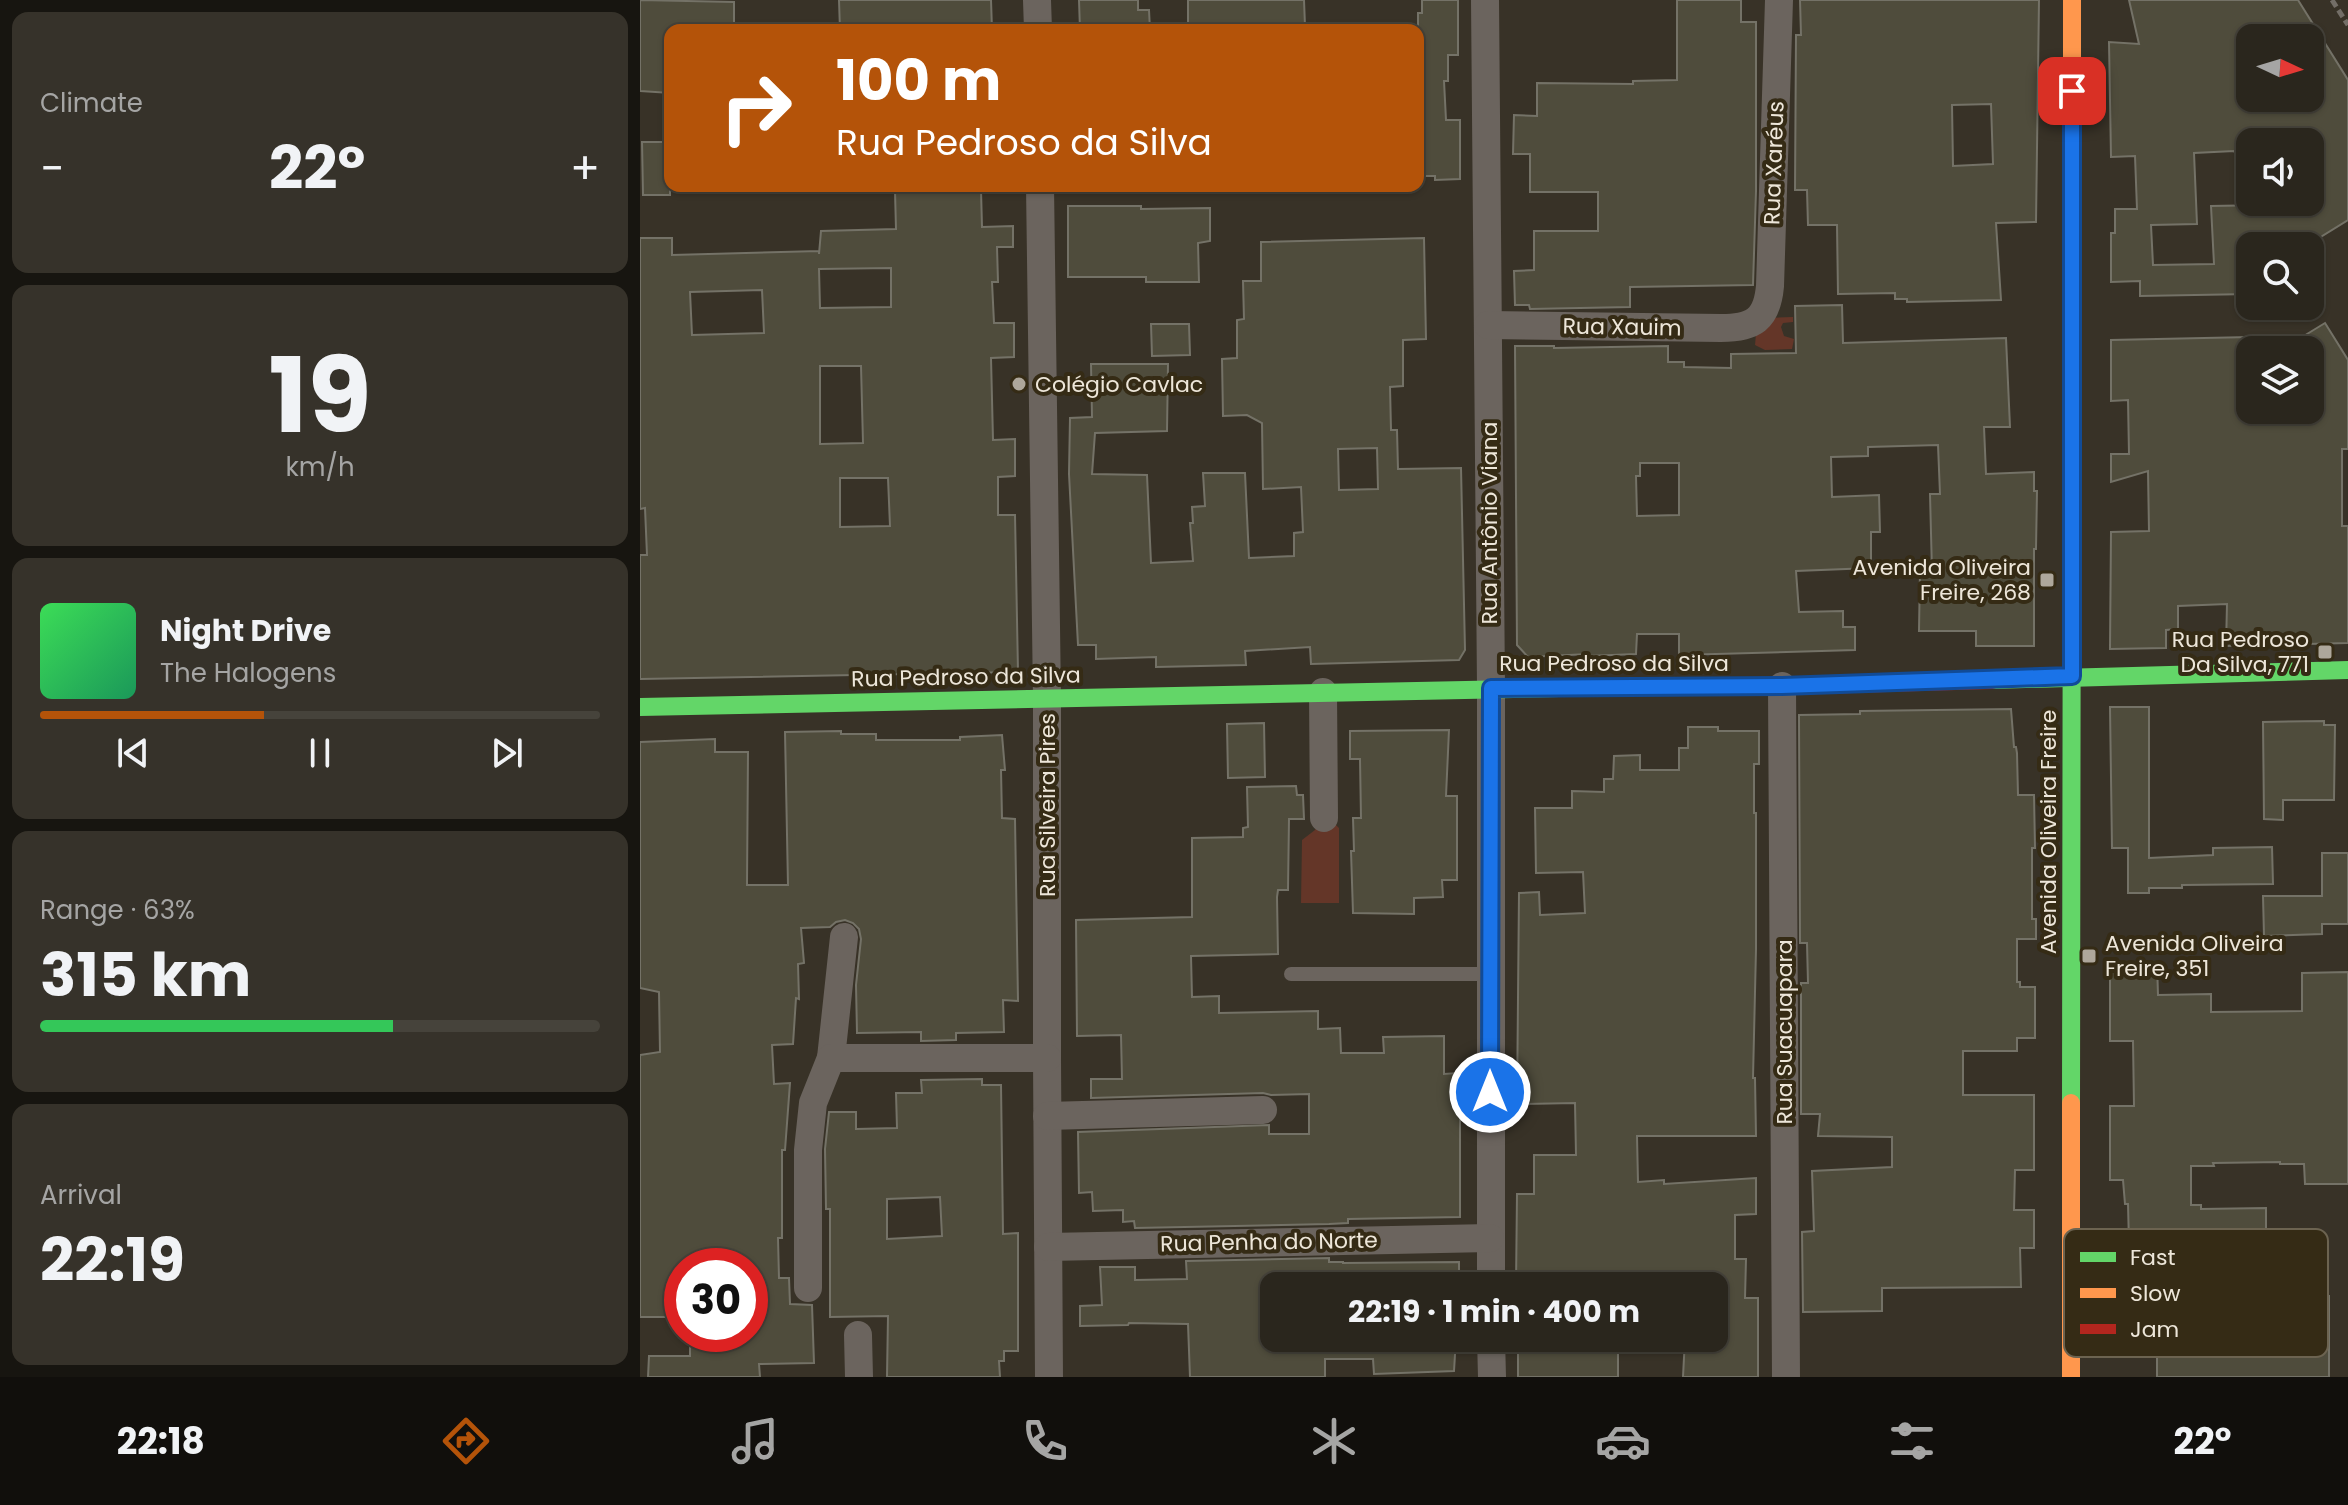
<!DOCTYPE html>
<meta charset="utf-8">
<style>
:root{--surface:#2a261d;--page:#36322a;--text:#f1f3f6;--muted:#a5a5a4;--line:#46433b;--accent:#b45309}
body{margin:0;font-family:Poppins,sans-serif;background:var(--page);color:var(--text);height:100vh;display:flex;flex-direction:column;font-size:30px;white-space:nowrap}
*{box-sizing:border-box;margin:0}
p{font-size:26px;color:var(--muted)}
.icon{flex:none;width:44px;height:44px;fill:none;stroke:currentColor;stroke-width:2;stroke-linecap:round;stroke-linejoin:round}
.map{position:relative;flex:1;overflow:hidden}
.sheet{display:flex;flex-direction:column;gap:12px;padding:12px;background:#171510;width:640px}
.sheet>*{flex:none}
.guide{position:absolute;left:24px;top:24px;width:760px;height:168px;border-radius:16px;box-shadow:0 2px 6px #0004,0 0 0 2px var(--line);background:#b45309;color:#fff;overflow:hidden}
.needle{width:52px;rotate:94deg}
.buttons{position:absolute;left:1596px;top:24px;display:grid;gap:16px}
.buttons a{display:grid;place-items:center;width:88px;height:88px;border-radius:16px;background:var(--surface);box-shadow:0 2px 6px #0004,0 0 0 2px var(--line);font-size:40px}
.speed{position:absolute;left:24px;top:1248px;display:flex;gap:16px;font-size:40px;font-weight:700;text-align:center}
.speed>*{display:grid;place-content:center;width:104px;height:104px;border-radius:50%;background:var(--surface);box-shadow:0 2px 6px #0004,0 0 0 2px var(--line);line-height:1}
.speed .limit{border:12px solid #d22;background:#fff;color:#111}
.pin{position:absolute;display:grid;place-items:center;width:68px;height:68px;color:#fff;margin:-34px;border-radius:16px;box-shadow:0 4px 12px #0006}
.me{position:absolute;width:88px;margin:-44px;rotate:0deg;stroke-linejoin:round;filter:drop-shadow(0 0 6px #0008)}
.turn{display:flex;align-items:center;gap:28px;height:168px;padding:0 40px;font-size:36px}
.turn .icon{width:104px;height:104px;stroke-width:2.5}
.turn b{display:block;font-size:56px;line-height:68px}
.big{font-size:60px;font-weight:700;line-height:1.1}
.sheet .widget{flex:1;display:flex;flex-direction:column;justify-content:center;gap:12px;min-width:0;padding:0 28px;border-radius:16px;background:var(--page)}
.sheet .dial{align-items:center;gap:0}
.dial b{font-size:104px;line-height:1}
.song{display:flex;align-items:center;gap:24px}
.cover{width:96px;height:96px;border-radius:12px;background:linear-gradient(135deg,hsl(130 70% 55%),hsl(150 70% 35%))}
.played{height:8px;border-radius:4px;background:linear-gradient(90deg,var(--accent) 40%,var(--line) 40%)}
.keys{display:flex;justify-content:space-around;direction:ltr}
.heat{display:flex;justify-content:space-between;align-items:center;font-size:44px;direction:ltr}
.charge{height:12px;border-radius:6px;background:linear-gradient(90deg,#34c759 63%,var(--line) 0)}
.trip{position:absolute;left:620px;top:1272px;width:468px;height:80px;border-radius:16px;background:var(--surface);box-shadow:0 2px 6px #0004,0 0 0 2px var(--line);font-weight:700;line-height:80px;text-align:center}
.dock{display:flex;height:128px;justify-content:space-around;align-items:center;background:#110f0c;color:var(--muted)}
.dock .icon{width:56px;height:56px}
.dock .on{color:var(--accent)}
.dock b{font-size:36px;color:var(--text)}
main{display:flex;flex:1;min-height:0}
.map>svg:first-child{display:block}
</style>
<main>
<section class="sheet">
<div class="widget"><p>Climate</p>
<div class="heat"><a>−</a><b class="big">22°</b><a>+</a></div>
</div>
<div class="widget dial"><b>19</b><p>km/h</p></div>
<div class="widget">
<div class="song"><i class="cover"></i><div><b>Night Drive</b><p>The Halogens</p></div></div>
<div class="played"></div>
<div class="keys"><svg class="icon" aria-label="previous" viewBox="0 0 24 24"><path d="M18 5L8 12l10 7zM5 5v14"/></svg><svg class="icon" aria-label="pause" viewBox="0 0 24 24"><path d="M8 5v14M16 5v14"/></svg><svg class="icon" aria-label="next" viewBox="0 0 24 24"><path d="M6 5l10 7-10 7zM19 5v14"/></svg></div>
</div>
<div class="widget"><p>Range · 63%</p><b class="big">315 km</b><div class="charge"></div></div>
<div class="widget"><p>Arrival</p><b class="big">22:19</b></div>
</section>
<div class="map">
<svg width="1708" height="1377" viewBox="0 0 1708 1377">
<rect width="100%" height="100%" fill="#383227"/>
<g fill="#643628">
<polygon points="1153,317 1153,322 1143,323 1141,327 1144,336 1154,339 1152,349 1125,350 1115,345 1117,323 1128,318"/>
<polygon points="678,823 694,823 699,828 699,903 661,903 662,840 675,830"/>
</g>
<g fill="#4f4c3c" stroke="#747267" stroke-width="2" fill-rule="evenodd">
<polygon points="0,0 94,2 94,30 30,30 30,93 0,91"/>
<polygon points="199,0 351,0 352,30 200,30"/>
<polygon points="439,0 498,0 498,10 509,10 510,30 440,30"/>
<polygon points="548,0 664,0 665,26 663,26 663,30 548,30"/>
<polygon points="782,0 818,0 818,55 808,55 808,81 804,81 806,120 820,120 820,179 795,180 795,176 778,176 778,13 782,13"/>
<polygon points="1037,0 1101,0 1101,22 1116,22 1116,191 1113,285 990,287 990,307 890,309 889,305 875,305 874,271 894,270 894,231 958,231 958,192 890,192 890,154 873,154 874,115 897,116 897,83 993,84 993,81 1037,80"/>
<path d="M 1160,0 L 1399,0 L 1396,222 L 1356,223 L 1361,300 L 1267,302 L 1267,299 L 1255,299 L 1255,293 L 1198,294 L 1197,225 L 1168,225 L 1167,190 L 1155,190 L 1156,35 L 1161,35 ZM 1351,104 L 1353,164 L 1313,166 L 1312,105 Z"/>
<path d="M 1489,0 L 1658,0 L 1708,80 L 1708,220 L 1666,246 L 1610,246 L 1610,294 L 1500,296 L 1500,281 L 1471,282 L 1471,233 L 1475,233 L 1475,209 L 1497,209 L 1495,156 L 1471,157 L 1469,42 L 1499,44 ZM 1610,38 L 1670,38 L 1670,98 L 1610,98 ZM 1610,142 L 1670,142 L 1670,202 L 1624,202 L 1626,205 L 1571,206 L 1574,264 L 1513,265 L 1511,225 L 1557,224 L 1554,153 L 1594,151 L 1610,179 Z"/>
<polygon points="2,142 30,142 30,195 3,195"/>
<path d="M 341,190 L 342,227 L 373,226 L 373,247 L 357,247 L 358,282 L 352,282 L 354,323 L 374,323 L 374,357 L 351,358 L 353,440 L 375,439 L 375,476 L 358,477 L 358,515 L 375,515 L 378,672 L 0,679 L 0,555 L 7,555 L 5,508 L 0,509 L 0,238 L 32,238 L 32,255 L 179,251 L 179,254 L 181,231 L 256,229 L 255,191 ZM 251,268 L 251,307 L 180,308 L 179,269 ZM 122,290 L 124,333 L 52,335 L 50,292 ZM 180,366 L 221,366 L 223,443 L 180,444 ZM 200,478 L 248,478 L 250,526 L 200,527 Z"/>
<polygon points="428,206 501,206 501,209 570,208 570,241 558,243 559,282 506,282 506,277 428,277"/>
<path d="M 784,238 L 786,339 L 763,340 L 763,386 L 750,387 L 751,430 L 757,430 L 758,469 L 821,468 L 825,650 L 819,660 L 671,664 L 670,647 L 605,651 L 606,665 L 516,667 L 516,657 L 456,659 L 456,645 L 438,645 L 429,474 L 430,418 L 452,417 L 451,364 L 528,364 L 527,431 L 455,433 L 452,474 L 507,475 L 511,563 L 553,561 L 550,523 L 553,523 L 552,507 L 565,506 L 563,473 L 605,473 L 609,558 L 654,556 L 654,533 L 663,532 L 661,487 L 623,489 L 622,423 L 607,415 L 583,416 L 582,359 L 597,358 L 597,320 L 604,319 L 603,281 L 621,281 L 621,242 ZM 737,448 L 738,489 L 699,490 L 698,449 Z"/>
<path d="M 1202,305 L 1203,343 L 1366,338 L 1370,427 L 1344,427 L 1346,474 L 1394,472 L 1394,491 L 1397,491 L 1396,549 L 1394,549 L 1394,646 L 1336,646 L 1336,631 L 1279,631 L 1280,571 L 1292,572 L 1290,494 L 1300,494 L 1298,445 L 1228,447 L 1228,456 L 1191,457 L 1192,497 L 1239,495 L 1240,532 L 1231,532 L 1231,568 L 1156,571 L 1159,612 L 1203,611 L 1203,627 L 1215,627 L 1215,650 L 1039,655 L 1039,634 L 997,634 L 996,654 L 948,656 L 948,654 L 888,657 L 877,645 L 875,346 L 914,346 L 914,348 L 1028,346 L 1028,362 L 1044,362 L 1044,367 L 1091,368 L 1091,354 L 1156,353 L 1155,306 ZM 1000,463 L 1039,463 L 1039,515 L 997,516 L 996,476 L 1000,476 Z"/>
<polygon points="1685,323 1708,360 1708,449 1702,449 1702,526 1708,526 1708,643 1586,646 1587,604 1538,606 1538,629 1526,630 1526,648 1470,649 1471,532 1509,531 1508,471 1471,482 1471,454 1489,454 1488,400 1471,401 1471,340 1610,337 1610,410 1670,410 1670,350 1641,350"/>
<polygon points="511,324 549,324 550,355 512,356"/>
<polygon points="1470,707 1509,707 1509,858 1573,855 1573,848 1632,847 1633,884 1542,885 1542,888 1509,888 1509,893 1488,893 1488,848 1472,848"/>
<polygon points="1371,709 1374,747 1376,747 1377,753 1378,795 1394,795 1395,848 1392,848 1392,919 1396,919 1396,939 1377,939 1377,982 1380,982 1380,987 1395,987 1395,1038 1377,1038 1377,1051 1323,1051 1323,1095 1394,1095 1394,1170 1375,1170 1374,1210 1394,1210 1394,1248 1380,1248 1381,1287 1242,1288 1242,1311 1163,1312 1162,1232 1174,1231 1172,1171 1252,1167 1252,1137 1178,1136 1180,1114 1161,1114 1161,983 1168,983 1167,943 1160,943 1159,715 1220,714 1220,711"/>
<polygon points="1684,721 1684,725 1695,725 1694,800 1643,800 1643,820 1624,819 1623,722"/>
<polygon points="624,723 625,777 588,778 587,724"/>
<polygon points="1048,727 1078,727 1078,731 1119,731 1119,764 1114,764 1114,813 1116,813 1116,949 1113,1078 1115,1078 1116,1136 997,1136 998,1182 1024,1180 1024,1184 1116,1178 1116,1214 1095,1215 1095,1259 1106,1259 1105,1298 1118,1298 1118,1377 1043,1377 1045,1338 1074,1338 1074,1273 1026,1273 1026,1286 876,1286 877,1194 894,1194 894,1155 936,1155 935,1103 877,1104 879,893 899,892 900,915 945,913 943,872 896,873 895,808 932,808 932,791 964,792 964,779 973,779 974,756 1000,755 1000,770 1039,770 1039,748 1048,748"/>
<polygon points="809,730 806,796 817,796 817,880 802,880 803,897 774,898 774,914 713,913 711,851 714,851 713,818 721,818 720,759 710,759 710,731"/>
<polygon points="201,731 201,734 236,734 236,740 320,740 320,737 362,735 365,770 361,770 362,818 375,819 378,1001 363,1000 364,1032 316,1033 316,1040 281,1041 281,1032 217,1033 216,985 221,939 219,929 213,923 205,920 196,922 190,927 161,928 164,963 158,964 159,999 156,998 153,1044 132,1045 134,1084 150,1083 145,1150 142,1150 142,1238 138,1238 139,1278 149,1278 150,1304 172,1305 174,1363 119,1364 120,1377 8,1377 9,1356 50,1356 50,1334 110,1334 110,1266 42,1266 42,1317 0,1317 0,1055 20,1052 19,992 0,988 0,742 75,739 75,752 108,752 107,885 148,885 145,732"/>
<polygon points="656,786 657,795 663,795 664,819 649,819 648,890 638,890 637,897 638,954 551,956 552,997 579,996 579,1013 678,1011 678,1029 700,1028 701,1053 744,1053 743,1037 804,1036 804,1074 818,1073 818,1102 820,1102 820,1217 708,1219 708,1223 689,1224 495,1228 494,1221 483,1222 483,1210 453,1211 452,1192 439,1193 438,1132 629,1125 629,1134 669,1134 669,1094 631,1095 623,1093 451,1098 451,1079 482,1079 481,1035 437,1036 436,920 552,917 552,838 603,837 603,828 608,827 607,787"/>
<polygon points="1682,853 1708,853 1708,924 1682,924 1682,934 1624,936 1623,896 1682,896"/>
<polygon points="1470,962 1517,962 1518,995 1571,994 1571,1012 1662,1011 1662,973 1708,972 1708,1184 1665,1184 1664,1164 1640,1164 1640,1162 1573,1163 1574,1166 1551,1166 1551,1205 1561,1205 1561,1209 1626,1208 1626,1242 1666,1241 1665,1296 1689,1296 1689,1377 1517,1377 1517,1296 1470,1297 1470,1244 1489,1244 1488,1204 1485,1204 1483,1180 1470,1180 1470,1106 1494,1106 1493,1041 1470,1041"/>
<path d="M 342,1079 L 342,1085 L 361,1085 L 363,1234 L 378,1233 L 378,1351 L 364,1351 L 364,1361 L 359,1361 L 360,1377 L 247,1377 L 248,1316 L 190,1317 L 190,1209 L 186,1209 L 185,1149 L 189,1112 L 216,1112 L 216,1129 L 257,1128 L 256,1093 L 282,1093 L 281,1080 ZM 300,1197 L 302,1236 L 247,1239 L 247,1199 Z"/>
<polygon points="689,1258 689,1262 703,1262 703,1263 819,1262 819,1286 634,1286 634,1338 816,1338 814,1371 734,1374 733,1359 685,1359 685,1377 550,1377 548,1324 489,1323 488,1325 440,1326 440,1306 462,1305 460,1267 495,1267 495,1280 547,1279 546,1261"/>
<polygon points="939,1338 978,1338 978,1377 878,1377 878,1341"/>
</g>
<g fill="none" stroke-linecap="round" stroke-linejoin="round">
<polyline stroke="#736e67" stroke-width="5" stroke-dasharray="8 4" stroke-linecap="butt" points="1692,0 1708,25"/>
<polyline stroke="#6b645e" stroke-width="14" points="651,974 850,974"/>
<g stroke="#6b645e" stroke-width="28">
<polyline points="397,0 398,30"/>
<polyline points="845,0 851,688 851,1286"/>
<polyline points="400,186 407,699 407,1058 409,1377"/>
<path d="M 848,325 L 1081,328 C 1113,328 1127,320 1130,286 L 1139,0"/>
<polyline points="1142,686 1146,1377"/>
<polyline points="683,692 684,818"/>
<polyline points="191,1058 204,937"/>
<polyline points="407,1116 623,1110"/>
<polyline points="408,1247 850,1238"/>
<polyline points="168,1288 168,1150 173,1103 191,1058 407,1058"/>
<polyline points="218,1335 219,1377"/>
<polyline points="851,1338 852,1377"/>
</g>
<g stroke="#63d668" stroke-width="18">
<polyline points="1352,680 1708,670"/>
<polyline points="0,707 966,687"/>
<polyline points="1431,1103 1432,410"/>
</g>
<g stroke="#ff974d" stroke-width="18">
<polyline points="1432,410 1432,0"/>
<polyline points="1431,1377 1431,1103"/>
</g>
<polyline stroke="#b3261e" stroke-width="18" points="966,687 1142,686 1352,680"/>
</g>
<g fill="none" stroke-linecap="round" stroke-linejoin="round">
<g stroke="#114b97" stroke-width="20">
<polyline id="route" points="850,1092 851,688 1142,686 1432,676 1432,91"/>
</g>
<use href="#route" stroke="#1a73e8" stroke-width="14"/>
</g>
<g fill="#aea79b" stroke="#352b15" stroke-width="3">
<circle cx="379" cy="384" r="8"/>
<rect x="1399" y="572" width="16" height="16" rx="4"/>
<rect x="1677" y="644" width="16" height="16" rx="4"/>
<rect x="1441" y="948" width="16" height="16" rx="4"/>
</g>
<g text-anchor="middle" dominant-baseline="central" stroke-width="8" stroke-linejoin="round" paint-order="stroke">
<g font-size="22" fill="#ede6d9" stroke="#352b15">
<text transform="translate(1134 163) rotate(-88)">Rua Xaréus</text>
<text transform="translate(982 327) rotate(1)">Rua Xauim</text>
<text transform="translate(849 523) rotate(-90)">Rua Antônio Viana</text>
<text x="974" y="663">Rua Pedroso da Silva</text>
<text transform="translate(326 677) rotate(-1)">Rua Pedroso da Silva</text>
<text transform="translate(407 805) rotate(-90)">Rua Silveira Pires</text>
<text transform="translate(1408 832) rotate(-90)">Avenida Oliveira Freire</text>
<text transform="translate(1144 1032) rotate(-90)">Rua Suacuapara</text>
<text transform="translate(629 1242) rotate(-1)">Rua Penha do Norte</text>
</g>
<g font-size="22" fill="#ede6d9" stroke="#352b15" text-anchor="start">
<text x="395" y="384">Colégio Cavlac</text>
<text x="1391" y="567" text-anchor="end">Avenida Oliveira<tspan x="1391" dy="25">Freire, 268</tspan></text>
<text x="1669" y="639" text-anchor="end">Rua Pedroso<tspan x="1669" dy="25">Da Silva, 771</tspan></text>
<text x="1465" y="943">Avenida Oliveira<tspan x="1465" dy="25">Freire, 351</tspan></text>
</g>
</g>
<rect x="1424" y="1229" width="264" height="128" rx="12" fill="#352b15" stroke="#6c6350" stroke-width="2"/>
<rect x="1440" y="1252" width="36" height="10" fill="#63d668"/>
<rect x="1440" y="1288" width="36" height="10" fill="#ff974d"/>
<rect x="1440" y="1324" width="36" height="10" fill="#b3261e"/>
<g font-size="22" fill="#ede6d9">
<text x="1490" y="1265">Fast</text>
<text x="1490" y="1301">Slow</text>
<text x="1490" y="1337">Jam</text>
</g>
</svg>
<div class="buttons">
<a><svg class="needle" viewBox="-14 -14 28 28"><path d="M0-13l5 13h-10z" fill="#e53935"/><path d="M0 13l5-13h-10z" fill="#a5a5a4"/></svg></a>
<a><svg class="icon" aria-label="sound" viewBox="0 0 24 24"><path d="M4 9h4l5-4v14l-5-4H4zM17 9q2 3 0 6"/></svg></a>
<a><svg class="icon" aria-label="search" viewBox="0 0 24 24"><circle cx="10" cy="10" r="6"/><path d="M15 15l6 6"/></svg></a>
<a><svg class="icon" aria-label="layers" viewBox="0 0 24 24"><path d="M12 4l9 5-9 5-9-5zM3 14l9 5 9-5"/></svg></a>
</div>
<div class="speed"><div class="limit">30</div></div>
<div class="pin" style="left:1432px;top:91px;background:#d93025"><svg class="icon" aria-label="arrive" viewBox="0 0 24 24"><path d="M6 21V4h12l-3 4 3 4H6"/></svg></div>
<svg class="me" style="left:850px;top:1092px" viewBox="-20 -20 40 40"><circle r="17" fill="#1a73e8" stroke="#fff" stroke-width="3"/><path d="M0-11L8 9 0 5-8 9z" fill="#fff"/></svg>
<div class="trip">22:19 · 1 min · 400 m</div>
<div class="guide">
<div class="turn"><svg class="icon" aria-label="right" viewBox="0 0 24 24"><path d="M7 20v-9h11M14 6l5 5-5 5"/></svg><div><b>100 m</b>Rua Pedroso da Silva</div></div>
</div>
</div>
</main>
<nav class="dock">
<b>22:18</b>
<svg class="icon on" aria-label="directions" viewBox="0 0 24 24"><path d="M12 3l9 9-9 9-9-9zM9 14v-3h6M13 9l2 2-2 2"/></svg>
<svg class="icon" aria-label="music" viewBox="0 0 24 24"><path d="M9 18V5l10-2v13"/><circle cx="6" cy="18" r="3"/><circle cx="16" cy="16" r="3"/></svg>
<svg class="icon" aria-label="phone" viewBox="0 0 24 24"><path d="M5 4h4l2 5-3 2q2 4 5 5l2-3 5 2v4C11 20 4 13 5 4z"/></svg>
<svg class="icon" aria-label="climate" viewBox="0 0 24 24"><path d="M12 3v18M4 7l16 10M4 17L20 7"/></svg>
<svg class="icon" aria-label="car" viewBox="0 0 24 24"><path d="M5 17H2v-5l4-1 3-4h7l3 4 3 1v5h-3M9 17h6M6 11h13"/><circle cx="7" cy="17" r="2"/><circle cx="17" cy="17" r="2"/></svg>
<svg class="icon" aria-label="filters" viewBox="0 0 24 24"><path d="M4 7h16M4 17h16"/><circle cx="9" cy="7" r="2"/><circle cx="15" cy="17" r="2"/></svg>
<b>22°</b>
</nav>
